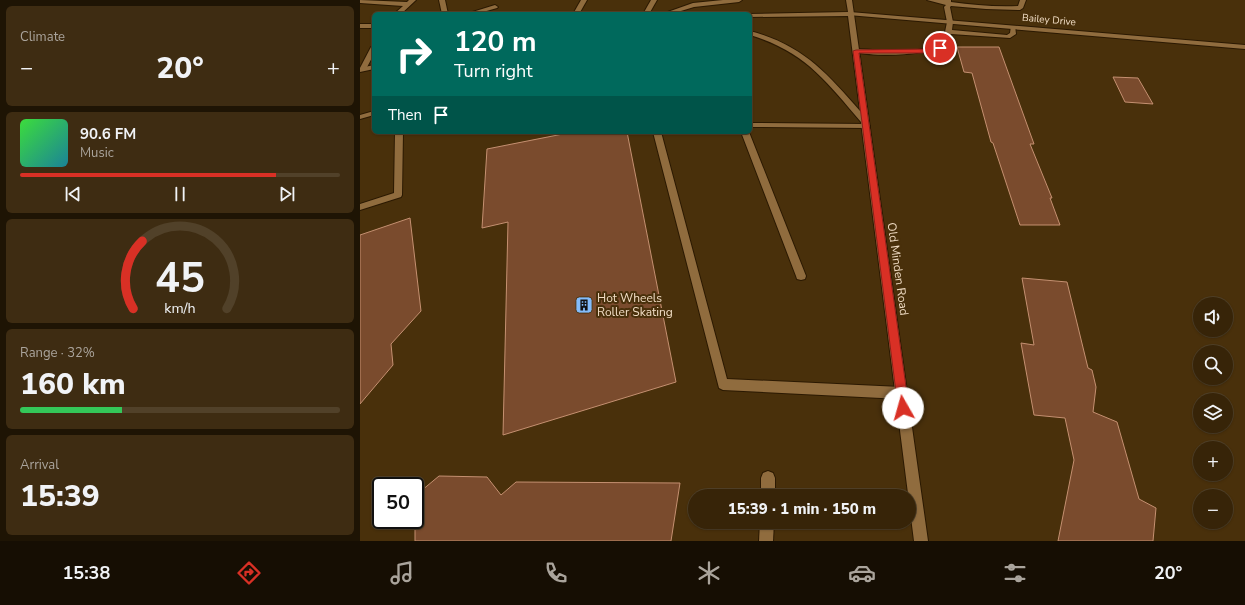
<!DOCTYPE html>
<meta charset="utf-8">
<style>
:root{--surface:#372408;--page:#3e2c12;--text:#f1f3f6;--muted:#aaa49c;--line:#514129;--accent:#d93025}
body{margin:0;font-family:"Nunito Sans",sans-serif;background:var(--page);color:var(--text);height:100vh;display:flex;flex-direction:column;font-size:15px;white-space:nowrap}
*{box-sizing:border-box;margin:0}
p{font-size:13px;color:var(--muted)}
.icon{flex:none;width:22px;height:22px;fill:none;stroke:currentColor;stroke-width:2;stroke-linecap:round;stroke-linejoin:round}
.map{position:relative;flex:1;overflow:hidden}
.drawer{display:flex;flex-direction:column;gap:6px;padding:6px;background:#1e1404;width:360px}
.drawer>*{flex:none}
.banner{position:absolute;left:12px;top:12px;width:380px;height:122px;border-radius:6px;box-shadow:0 1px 3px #0004,0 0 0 1px var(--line);background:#00695c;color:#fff;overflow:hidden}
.controls{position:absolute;left:833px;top:297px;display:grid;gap:8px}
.controls a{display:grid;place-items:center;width:40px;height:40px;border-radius:50%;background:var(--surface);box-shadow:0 1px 3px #0004,0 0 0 1px var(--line);font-size:20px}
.speed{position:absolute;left:12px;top:477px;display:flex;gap:8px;font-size:20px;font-weight:700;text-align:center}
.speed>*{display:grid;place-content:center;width:52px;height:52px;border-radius:50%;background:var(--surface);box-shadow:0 1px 3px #0004,0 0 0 1px var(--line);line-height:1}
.speed .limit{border:2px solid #111;border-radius:6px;background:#fff;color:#111}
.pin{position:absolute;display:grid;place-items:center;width:34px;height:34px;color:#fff;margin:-17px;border:2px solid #fff;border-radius:50%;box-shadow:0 1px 4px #0007}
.me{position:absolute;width:44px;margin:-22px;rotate:353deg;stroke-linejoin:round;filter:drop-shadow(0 0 3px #0008)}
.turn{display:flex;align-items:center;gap:14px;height:84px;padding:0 16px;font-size:18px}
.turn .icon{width:52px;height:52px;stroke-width:2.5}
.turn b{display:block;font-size:28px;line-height:34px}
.then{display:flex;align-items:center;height:38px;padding:0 16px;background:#0003;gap:8px;font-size:15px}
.big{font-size:30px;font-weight:800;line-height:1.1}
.drawer .tile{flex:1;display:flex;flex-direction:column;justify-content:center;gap:6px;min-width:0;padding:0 14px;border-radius:6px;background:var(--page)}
.drawer .dial{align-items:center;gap:0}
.dial svg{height:104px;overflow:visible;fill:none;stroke:var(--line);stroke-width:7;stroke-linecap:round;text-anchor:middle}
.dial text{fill:var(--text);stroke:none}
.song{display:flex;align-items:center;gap:12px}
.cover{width:48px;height:48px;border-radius:6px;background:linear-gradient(135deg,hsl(120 70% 55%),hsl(190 70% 35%))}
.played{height:4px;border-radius:2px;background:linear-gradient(90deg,var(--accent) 80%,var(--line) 80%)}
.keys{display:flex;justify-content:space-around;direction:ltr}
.heat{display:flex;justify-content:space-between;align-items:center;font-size:22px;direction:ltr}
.charge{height:6px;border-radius:3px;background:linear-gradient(90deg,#34c759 32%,var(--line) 0)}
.trip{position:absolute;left:328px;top:489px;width:228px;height:40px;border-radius:20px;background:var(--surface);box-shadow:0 1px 3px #0004,0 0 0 1px var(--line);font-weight:800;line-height:40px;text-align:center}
.menu{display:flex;height:64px;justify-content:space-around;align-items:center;background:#160e03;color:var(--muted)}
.menu .icon{width:28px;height:28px}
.menu .selected{color:var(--accent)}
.menu b{font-size:18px;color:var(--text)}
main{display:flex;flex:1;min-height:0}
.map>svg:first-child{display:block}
</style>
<main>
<section class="drawer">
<div class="tile"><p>Climate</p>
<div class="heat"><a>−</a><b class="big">20°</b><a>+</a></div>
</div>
<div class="tile">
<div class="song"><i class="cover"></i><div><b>90.6 FM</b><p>Music</p></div></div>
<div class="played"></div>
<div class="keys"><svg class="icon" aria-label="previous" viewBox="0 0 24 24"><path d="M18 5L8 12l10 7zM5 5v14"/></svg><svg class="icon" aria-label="pause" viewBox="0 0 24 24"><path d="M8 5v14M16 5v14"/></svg><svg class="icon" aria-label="next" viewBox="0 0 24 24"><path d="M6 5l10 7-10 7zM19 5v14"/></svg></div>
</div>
<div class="tile dial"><svg viewBox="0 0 100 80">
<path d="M14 69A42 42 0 1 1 86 69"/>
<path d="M14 69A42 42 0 0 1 21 17" stroke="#d93025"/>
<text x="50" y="56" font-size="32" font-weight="700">45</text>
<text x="50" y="72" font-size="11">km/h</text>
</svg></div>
<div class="tile"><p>Range · 32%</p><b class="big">160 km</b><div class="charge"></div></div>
<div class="tile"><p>Arrival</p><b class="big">15:39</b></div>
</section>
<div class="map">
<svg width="885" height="541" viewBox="0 0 885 541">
<rect width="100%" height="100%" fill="#49300b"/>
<g fill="#7a4b2d" stroke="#c59071">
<polygon points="597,47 639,47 674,144 670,144 692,198 690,198 700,225 660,225 633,143 631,142 612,73 604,72"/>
<polygon points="753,77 778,78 793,104 765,102"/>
<polygon points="213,132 267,132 316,382 143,435 148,222 122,228 127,149"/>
<polygon points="50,218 61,311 31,344 33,365 0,404 0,235"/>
<polygon points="662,278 707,282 728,368 732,370 736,387 733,412 757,422 779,499 796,508 793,541 698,541 714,460 705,418 674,415 661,343 674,345"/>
<polygon points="79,476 127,477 141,495 156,482 320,483 311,541 55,541 55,496"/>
</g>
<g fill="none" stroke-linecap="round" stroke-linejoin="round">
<g stroke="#2b1902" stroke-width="2">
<g id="service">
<polygon points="0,0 47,2 49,0 56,0 41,14 34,14 43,6 0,3"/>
<polygon points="79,0 85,0 88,14 82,14"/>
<polygon points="221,0 227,0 219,14 213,14"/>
<polygon points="291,0 297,0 289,14 283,14"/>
<path d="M 567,0 L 591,0 L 591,2 C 613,5 635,7 658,6 L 660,0 L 666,0 L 663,8 L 660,10 L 626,9 L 591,6 L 590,7 L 593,22 L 592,30 L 647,35 L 650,33 L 651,26 L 655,26 L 656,34 L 650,38 L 591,34 L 588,44 C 567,56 518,57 494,52 L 493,51 L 496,49 C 524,50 557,56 583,42 L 587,22 L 584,7 L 586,5 Z"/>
<polygon points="135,5 138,7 137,8 116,14 106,14"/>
<rect x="0" y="24" width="14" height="4"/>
<polygon points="14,45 14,54 6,69 1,70 0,68 11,47"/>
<polygon points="14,111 14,115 0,119 0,115"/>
<polygon points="390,123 506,124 510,126 506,128 390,127"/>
<polygon points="35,132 43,132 42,195 41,197 0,210 0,204 34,193"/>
<polygon points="293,132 301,132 367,379 541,387 545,389 547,393 545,397 541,399 363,390 359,388"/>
<polygon points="381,132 389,132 446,276 445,279 441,280 437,279 436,276"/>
<polygon points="408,471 413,473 415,478 415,496 401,496 401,478 403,473"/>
<polygon points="400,522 414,522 413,541 399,541"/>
</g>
</g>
<g stroke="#2b1902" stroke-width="2">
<polygon id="minor" points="490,12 885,45 885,49 488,15 487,14"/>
</g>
<g stroke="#2b1902" stroke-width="2">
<g id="secondary">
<polygon points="363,0 382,0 379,2 334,7 311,14 302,14 333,3"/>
<path d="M 486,0 L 492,0 L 568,541 L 554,541 L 501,122 C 465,80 445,52 390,35 L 390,31 C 442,45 466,72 500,111 L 488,16 L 390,17 L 390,14 L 388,14 L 488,12 Z"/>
<polygon points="14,65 14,69 0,72 0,68"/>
</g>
</g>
<use href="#service" fill="#906c3e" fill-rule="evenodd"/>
<use href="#minor" fill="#906c3e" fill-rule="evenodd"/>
<use href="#secondary" fill="#906c3e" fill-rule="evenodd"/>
</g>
<polygon fill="#d93025" stroke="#8d1f18" points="578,46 583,48 566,53 499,53 549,408 547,412 543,413 539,412 538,408 493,51 496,50 566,49"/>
<defs>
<g id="building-square" transform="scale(0.9)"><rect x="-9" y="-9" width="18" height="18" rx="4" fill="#83bcfb" stroke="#49300b"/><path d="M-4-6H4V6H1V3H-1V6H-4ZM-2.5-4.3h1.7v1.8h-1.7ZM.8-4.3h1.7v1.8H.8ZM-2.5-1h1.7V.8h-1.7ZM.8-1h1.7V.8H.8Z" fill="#111"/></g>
</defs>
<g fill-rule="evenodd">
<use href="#building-square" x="224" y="305"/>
</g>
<g text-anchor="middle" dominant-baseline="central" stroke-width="4" stroke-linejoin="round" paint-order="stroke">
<g font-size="10" fill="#f1ddc5" stroke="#49300b">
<text transform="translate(689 20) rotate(5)">Bailey Drive</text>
</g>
<g font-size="12" fill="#f1ddc5" stroke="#49300b">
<text transform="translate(538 269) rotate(82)">Old Minden Road</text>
</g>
<g font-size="12" fill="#f1ddc5" stroke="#49300b" text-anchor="start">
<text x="237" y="298">Hot Wheels<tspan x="237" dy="14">Roller Skating</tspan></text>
</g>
</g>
</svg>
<div class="controls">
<a><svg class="icon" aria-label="sound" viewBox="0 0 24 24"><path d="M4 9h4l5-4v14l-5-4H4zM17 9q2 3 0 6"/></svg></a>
<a><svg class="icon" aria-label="search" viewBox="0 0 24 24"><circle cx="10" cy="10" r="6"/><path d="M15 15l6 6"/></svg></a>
<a><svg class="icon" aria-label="layers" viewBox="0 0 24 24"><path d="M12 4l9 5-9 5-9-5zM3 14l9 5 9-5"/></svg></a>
<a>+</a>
<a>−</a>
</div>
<div class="speed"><div class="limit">50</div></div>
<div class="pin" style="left:580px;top:48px;background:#d93025"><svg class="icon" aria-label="arrive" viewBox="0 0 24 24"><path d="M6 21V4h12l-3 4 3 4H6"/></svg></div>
<svg class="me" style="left:543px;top:408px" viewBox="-20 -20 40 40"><circle r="19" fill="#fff"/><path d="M0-13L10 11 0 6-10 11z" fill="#d93025"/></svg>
<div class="trip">15:39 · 1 min · 150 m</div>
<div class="banner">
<div class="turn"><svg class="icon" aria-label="right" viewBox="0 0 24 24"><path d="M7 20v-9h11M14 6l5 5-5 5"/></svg><div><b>120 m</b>Turn right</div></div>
<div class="then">Then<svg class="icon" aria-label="arrive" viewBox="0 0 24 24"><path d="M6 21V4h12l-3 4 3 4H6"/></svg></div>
</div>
</div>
</main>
<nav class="menu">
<b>15:38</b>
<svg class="icon selected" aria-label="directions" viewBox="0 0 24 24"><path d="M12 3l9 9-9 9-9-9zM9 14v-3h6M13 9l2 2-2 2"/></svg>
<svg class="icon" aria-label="music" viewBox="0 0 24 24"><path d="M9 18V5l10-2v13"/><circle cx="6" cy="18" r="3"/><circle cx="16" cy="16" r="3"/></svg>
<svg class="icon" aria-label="phone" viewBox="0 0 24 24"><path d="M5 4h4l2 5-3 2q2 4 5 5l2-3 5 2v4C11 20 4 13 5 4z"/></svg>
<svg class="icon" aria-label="climate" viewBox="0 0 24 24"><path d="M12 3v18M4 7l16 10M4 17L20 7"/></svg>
<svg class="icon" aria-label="car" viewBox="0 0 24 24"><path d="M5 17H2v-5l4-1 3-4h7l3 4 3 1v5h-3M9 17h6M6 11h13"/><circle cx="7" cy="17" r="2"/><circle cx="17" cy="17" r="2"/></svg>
<svg class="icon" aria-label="filters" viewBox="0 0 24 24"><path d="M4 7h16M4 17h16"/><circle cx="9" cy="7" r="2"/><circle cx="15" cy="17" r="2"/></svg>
<b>20°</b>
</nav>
